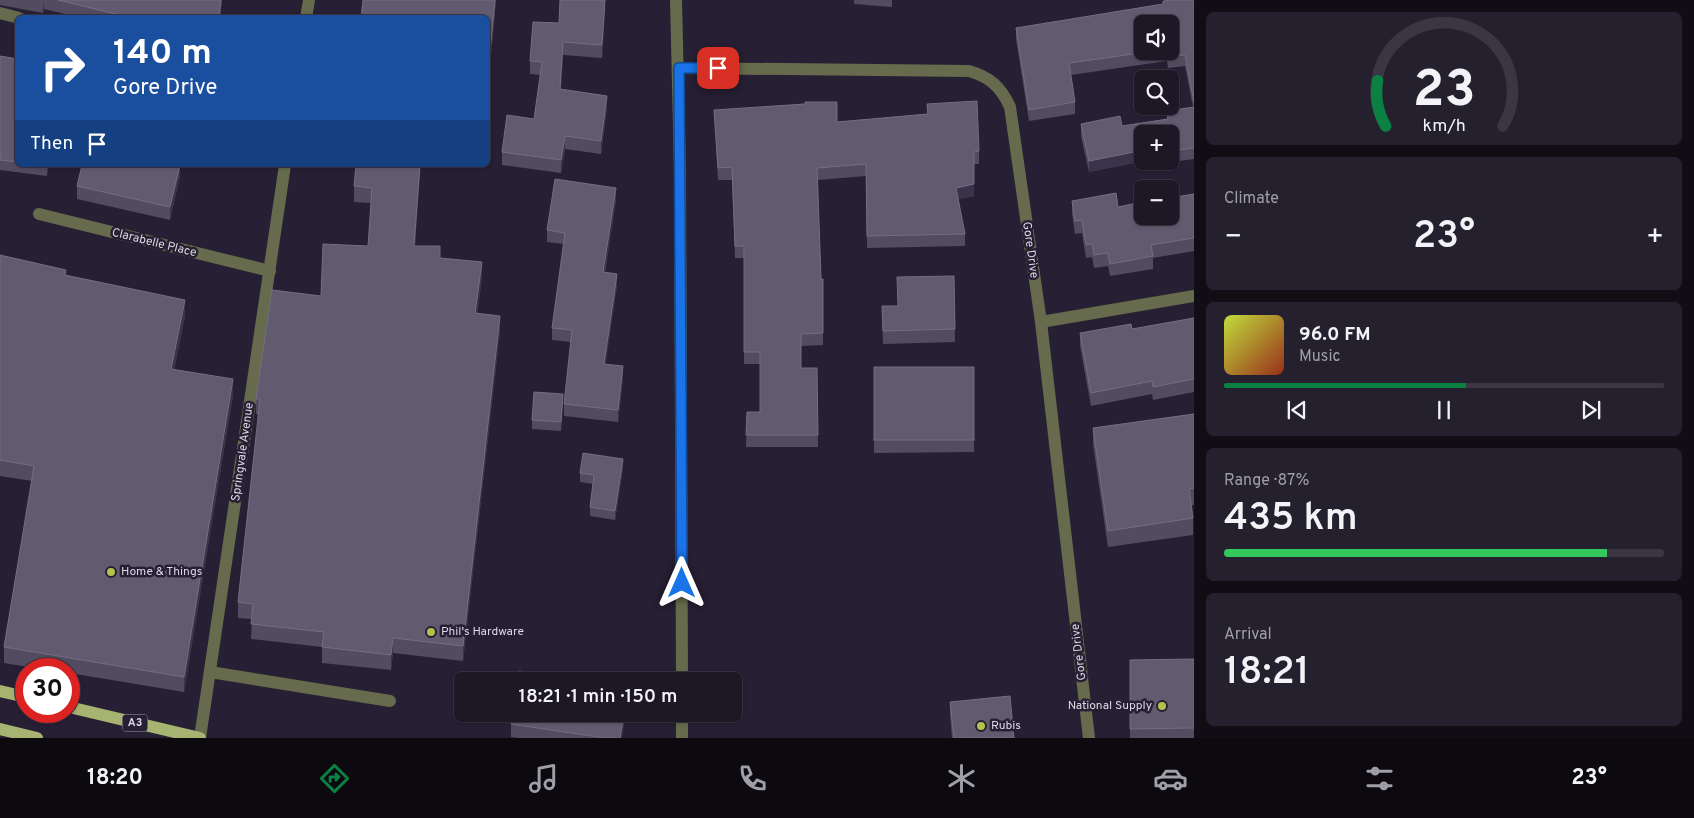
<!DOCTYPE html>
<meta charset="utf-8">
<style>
:root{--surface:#1d1726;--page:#25202e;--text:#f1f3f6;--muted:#a09fa7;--line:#3b3643;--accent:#0b8043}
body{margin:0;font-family:Overpass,sans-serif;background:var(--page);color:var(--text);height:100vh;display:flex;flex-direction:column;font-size:19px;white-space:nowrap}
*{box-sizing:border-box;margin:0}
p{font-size:16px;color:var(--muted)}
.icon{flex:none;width:28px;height:28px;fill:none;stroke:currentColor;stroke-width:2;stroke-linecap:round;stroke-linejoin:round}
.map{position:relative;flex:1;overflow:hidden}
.side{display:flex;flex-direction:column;gap:12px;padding:12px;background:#100d15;width:500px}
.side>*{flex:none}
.top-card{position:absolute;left:15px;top:15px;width:475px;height:152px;border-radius:8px;box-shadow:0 1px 4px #0004,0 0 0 1px var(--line);background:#1a4fa0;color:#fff;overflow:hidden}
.controls{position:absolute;left:1134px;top:15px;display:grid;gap:10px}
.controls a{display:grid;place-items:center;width:45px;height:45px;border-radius:8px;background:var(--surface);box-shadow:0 1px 4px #0004,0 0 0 1px var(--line);font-size:25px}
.speed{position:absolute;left:15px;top:658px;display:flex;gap:10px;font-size:25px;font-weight:700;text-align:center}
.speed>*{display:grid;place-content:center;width:65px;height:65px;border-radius:50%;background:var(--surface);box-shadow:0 1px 4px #0004,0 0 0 1px var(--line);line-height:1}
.speed .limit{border:8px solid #d22;background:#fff;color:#111}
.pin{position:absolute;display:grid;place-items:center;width:42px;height:42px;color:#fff;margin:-21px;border-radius:10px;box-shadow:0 2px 8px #0006}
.me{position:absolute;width:55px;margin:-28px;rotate:0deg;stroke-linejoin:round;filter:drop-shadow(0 0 4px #0008)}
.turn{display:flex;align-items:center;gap:18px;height:105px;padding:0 15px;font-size:22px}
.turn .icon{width:65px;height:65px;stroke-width:2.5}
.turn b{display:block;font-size:35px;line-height:42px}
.then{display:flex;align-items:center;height:48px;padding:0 15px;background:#0003;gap:10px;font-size:19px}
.big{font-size:38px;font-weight:600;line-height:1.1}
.side .tile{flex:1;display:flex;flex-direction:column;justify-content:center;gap:8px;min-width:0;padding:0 18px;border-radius:8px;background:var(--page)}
.side .dial{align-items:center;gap:0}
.dial svg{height:130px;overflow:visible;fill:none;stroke:var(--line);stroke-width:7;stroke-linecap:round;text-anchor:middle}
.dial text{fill:var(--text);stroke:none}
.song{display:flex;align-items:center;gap:15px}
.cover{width:60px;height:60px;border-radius:8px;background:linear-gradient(135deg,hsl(70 70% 55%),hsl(10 70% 35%))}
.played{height:5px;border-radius:2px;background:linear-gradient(90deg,var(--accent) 55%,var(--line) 55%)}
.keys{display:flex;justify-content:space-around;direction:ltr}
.heat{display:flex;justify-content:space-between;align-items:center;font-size:28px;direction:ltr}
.charge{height:8px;border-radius:4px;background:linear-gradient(90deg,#34c759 87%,var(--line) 0)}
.trip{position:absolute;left:454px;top:672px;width:288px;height:50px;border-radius:8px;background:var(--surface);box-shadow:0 1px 4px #0004,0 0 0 1px var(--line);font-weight:600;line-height:50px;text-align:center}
.tab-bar{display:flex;height:80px;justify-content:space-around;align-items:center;background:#0c090f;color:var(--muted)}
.tab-bar .icon{width:35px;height:35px}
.tab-bar .current{color:var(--accent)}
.tab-bar b{font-size:22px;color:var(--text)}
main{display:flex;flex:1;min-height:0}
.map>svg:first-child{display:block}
</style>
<main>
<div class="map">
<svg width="1194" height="738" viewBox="0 0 1194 738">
<rect width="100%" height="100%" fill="#271f33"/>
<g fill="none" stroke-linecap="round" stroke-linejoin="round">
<g stroke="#656b4c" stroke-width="12">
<polyline points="676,0 680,170 682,681"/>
<polyline points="0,13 19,18"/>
<polyline points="306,18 309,0"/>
<path d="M 679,68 L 969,71 C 990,77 1001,87 1010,107 L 1041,322 L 1089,738"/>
<polyline points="39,214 270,271"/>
<polyline points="1041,322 1194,296"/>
<polyline points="210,672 390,701"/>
<polyline points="682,714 682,738"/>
<polyline points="200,738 285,165"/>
</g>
<g stroke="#a7b371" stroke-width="12">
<polyline points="0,691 26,697"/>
<polyline points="69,707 200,738"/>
<polyline points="0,729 37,738"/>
</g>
</g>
<g fill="#534c61" fill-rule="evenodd">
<polygon points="0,0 222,0 220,18 82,18 44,9 43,13 0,5"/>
<polygon points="363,0 496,0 490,66 488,66 488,18"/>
<polygon points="854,0 892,0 892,7 854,4"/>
<path d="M 1194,0 L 1194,159 L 1135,167 L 1134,163 L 1089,172 L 1081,136 L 1081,124 L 1122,126 L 1167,119 L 1167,111 L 1193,107 L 1185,66 L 1168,68 L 1167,61 L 1071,75 L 1075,102 L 1075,114 L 1029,121 L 1016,39 L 1016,28 ZM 1170,24 L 1170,51 L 1142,51 ZM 1142,134 L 1170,134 L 1170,161 L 1142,161 Z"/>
<polygon points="605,8 602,58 563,55 561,89 607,108 601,154 565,149 561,173 502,165 502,152 534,119 541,75 530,74 530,61 559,23"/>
<polygon points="0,56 18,59 18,165 48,165 47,176 0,170"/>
<polygon points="927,104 979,151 979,164 974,164 974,196 958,199 965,234 965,246 867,248 866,176 818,180 821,279 823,279 823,345 801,346 801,368 817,368 818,447 746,447 747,412 760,412 760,364 744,364 744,258 735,258 732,180 718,180 714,110 837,122 927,114"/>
<polygon points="180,165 180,176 170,220 77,199 77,186"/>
<polygon points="420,165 415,246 482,278 477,314 500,332 463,661 393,653 391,670 322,663 322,647 251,639 252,619 238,618 238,602 259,415 256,414 256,399 321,296 368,246 371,203 354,202 354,186"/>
<polygon points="1194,194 1194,251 1153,258 1153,269 1110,276 1108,266 1094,268 1092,257 1086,258 1082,233 1075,234 1072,213 1072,201 1118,207"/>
<polygon points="616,200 605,273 617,286 605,365 623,378 618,422 564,416 564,404 571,342 552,340 552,328 564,244 547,242 547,230"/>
<polygon points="0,255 66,276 185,316 174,370 233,395 184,692 69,673 69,669 41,669 4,663 4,647 32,481 0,476"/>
<polygon points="954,276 955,342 883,344 882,306 898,306"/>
<polygon points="1194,318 1194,392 1153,400 1152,394 1091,406 1080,346 1080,333 1132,329"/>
<polygon points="874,367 974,367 974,452 874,453"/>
<polygon points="563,403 561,431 532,429 532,420"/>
<polygon points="1194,414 1194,505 1191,505 1193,518 1193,535 1108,547 1093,444 1093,428"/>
<polygon points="623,468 615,520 590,516 590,507 593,484 580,482 580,473"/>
<polygon points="1194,659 1194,738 1130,738 1130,660"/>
<polygon points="950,702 1014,738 952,738 950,714"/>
<polygon points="511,724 622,738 519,738 511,737"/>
</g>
<g fill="#3b3349">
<polygon points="43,0 44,9 43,13"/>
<polygon points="221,0 222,0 220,18 219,18"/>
<polygon points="495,0 496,0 490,66 490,52"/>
<polygon points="605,0 605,8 602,58 602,45"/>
<polygon points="563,42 563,55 560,102 560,89"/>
<polygon points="607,96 607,108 601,154 601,141"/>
<polygon points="565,136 565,149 561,173 561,160"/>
<polygon points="1134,152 1134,163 1089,172 1089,161"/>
<polygon points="180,165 180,176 170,220 170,207"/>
<polygon points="420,165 420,174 414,261 414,246"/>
<polygon points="974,184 974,196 956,200 956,188"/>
<polygon points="616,188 616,200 603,284 603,272"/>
<polygon points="482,262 482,278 475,329 475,313"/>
<polygon points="617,274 617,286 604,376 604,364"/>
<polygon points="185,300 185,316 171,385 171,369"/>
<polygon points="500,316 500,332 463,661 463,646"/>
<polygon points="623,366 623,378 618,422 618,410"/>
<polygon points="233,379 233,395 184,692 184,677"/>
<polygon points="563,394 563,403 561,431 561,422"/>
<polygon points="623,459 623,468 615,520 615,511"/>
<polygon points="393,638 393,653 391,670 391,655"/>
<polygon points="624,714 626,714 622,738 620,738"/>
</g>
<g fill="#625b6f" stroke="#756e82">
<polygon points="58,0 221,0 219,18 132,18"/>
<polygon points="363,0 495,0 490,52 488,52 488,18 361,18"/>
<polygon points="560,0 605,0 602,45 563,42 560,89 607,96 601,141 565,136 561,160 502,152 507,115 534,119 542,62 530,61 533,22 559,23"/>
<polygon points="1172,0 1194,0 1194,102 1185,55 1168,56 1168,51 1170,51 1170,24 1142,24 1142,51 1155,51 1069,63 1075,102 1029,110 1016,28 1163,4 1163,1"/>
<polygon points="0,56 18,59 18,162 0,160"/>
<polygon points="977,101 979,151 974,152 974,184 956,188 965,234 867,236 866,164 817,168 821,279 823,279 823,333 801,334 801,368 817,368 818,435 746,435 747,412 760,412 760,352 744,352 744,246 735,246 732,167 718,168 714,110 805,104 805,102 837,102 837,122 928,114 927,104"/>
<polygon points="1194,107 1194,148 1170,151 1170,134 1142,134 1142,155 1135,156 1134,152 1089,161 1081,124 1120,116 1122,126 1168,119 1167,111"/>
<polygon points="82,165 180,165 170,207 77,186"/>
<polygon points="356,165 420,165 414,246 440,246 440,258 482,262 475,313 500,316 463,646 393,638 391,655 322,647 324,632 251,624 253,604 238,602 260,399 256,399 272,290 321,296 323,244 368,246 372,188 354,186"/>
<polygon points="555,179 616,188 603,272 617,274 604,364 623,366 618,410 564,404 572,330 552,328 565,233 547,230"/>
<polygon points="1116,193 1118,207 1142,202 1142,216 1170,216 1170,198 1194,194 1194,238 1151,245 1153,256 1110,264 1108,253 1094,255 1092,244 1086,245 1082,220 1075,221 1072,201"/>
<polygon points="0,255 66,270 65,275 185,300 171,369 233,379 184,677 4,647 34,466 0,460"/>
<polygon points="954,276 955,329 883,331 882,306 898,306 897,277"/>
<polygon points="1194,318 1194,379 1153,387 1152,381 1091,393 1080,333 1131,324 1132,329"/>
<rect x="874" y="367" width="100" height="73"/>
<polygon points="534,392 563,394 561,422 532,420"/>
<polygon points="1194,414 1194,488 1189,489 1193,518 1108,531 1093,428"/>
<polygon points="583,453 623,459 615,511 590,507 594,475 580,473"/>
<polygon points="1194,659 1194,728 1130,729 1130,660"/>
<polygon points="519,671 585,681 518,681"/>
<polygon points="1010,696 1014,738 954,738 950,702"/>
<polygon points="513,714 624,714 620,738 605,738 511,724"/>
</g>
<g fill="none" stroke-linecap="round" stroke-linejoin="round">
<g stroke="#114b97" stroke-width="12">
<polyline id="route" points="682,583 679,68 718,68"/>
</g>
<use href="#route" stroke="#1a73e8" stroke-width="9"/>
</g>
<g fill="#b2c34c" stroke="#271f33" stroke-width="2">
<circle cx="111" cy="572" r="5"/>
<circle cx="431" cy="632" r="5"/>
<circle cx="1162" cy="706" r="5"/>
<circle cx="981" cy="726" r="5"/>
</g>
<g text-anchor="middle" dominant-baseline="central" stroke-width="5" stroke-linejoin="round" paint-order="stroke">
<rect fill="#271f33" stroke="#a6a0b0" stroke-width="1" x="122.5" y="714.5" width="25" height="17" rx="4"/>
<g font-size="11" font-weight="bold" fill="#dcd8e5">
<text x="135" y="723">A3</text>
</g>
<g font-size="12" fill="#dcd8e5" stroke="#271f33">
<text transform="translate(154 243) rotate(14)">Clarabelle Place</text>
<text transform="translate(1030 250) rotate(82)">Gore Drive</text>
<text transform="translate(243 452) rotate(-82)">Springvale Avenue</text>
<text transform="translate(1079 652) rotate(-97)">Gore Drive</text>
</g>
<g font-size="12" fill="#dcd8e5" stroke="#271f33" text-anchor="start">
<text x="121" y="572">Home &amp; Things</text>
<text x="441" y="632">Phil's Hardware</text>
<text x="1152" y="706" text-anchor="end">National Supply</text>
<text x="991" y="726">Rubis</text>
</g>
</g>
</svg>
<div class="controls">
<a><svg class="icon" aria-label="sound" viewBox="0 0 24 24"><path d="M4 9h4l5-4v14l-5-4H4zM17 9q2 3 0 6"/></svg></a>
<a><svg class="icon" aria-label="search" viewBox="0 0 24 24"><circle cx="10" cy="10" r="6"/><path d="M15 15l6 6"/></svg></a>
<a>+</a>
<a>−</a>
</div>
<div class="speed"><div class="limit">30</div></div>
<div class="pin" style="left:718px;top:68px;background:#d93025"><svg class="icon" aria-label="arrive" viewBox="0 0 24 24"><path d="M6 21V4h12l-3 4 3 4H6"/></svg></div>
<svg class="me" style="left:682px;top:583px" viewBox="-20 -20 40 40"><path d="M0-17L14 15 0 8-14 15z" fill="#1a73e8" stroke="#fff" stroke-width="4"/></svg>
<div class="trip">18:21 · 1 min · 150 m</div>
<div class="top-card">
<div class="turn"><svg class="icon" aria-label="right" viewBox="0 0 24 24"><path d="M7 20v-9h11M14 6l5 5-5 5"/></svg><div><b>140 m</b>Gore Drive</div></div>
<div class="then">Then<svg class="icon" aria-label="arrive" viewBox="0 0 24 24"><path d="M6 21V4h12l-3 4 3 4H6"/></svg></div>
</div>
</div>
<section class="side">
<div class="tile dial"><svg viewBox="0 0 100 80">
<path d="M14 69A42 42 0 1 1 86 69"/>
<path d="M14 69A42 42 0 0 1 9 41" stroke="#0b8043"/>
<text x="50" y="56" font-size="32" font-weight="700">23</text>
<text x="50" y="72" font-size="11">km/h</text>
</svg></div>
<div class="tile"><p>Climate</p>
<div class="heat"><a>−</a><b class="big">23°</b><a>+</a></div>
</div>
<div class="tile">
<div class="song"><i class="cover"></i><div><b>96.0 FM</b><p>Music</p></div></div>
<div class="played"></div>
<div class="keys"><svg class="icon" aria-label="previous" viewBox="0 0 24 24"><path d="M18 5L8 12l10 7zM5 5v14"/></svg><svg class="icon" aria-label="pause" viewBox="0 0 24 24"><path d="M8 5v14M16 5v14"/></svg><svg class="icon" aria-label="next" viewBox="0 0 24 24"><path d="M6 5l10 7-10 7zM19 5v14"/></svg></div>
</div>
<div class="tile"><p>Range · 87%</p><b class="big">435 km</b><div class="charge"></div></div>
<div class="tile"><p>Arrival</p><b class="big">18:21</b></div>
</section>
</main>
<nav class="tab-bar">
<b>18:20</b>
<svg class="icon current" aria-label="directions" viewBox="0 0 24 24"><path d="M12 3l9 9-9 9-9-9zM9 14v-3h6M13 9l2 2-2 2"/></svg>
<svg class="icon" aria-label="music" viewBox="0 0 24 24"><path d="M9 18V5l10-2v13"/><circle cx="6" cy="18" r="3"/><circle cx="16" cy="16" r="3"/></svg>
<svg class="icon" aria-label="phone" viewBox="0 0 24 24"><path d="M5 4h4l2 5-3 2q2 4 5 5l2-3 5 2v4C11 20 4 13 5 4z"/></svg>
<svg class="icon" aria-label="climate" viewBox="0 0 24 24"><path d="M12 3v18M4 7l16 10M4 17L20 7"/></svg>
<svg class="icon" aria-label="car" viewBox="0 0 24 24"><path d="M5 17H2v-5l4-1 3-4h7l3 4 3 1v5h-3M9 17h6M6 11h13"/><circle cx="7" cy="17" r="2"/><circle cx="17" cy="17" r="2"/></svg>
<svg class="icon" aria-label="filters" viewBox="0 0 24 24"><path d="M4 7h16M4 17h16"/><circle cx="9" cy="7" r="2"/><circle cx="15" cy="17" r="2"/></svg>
<b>23°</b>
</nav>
